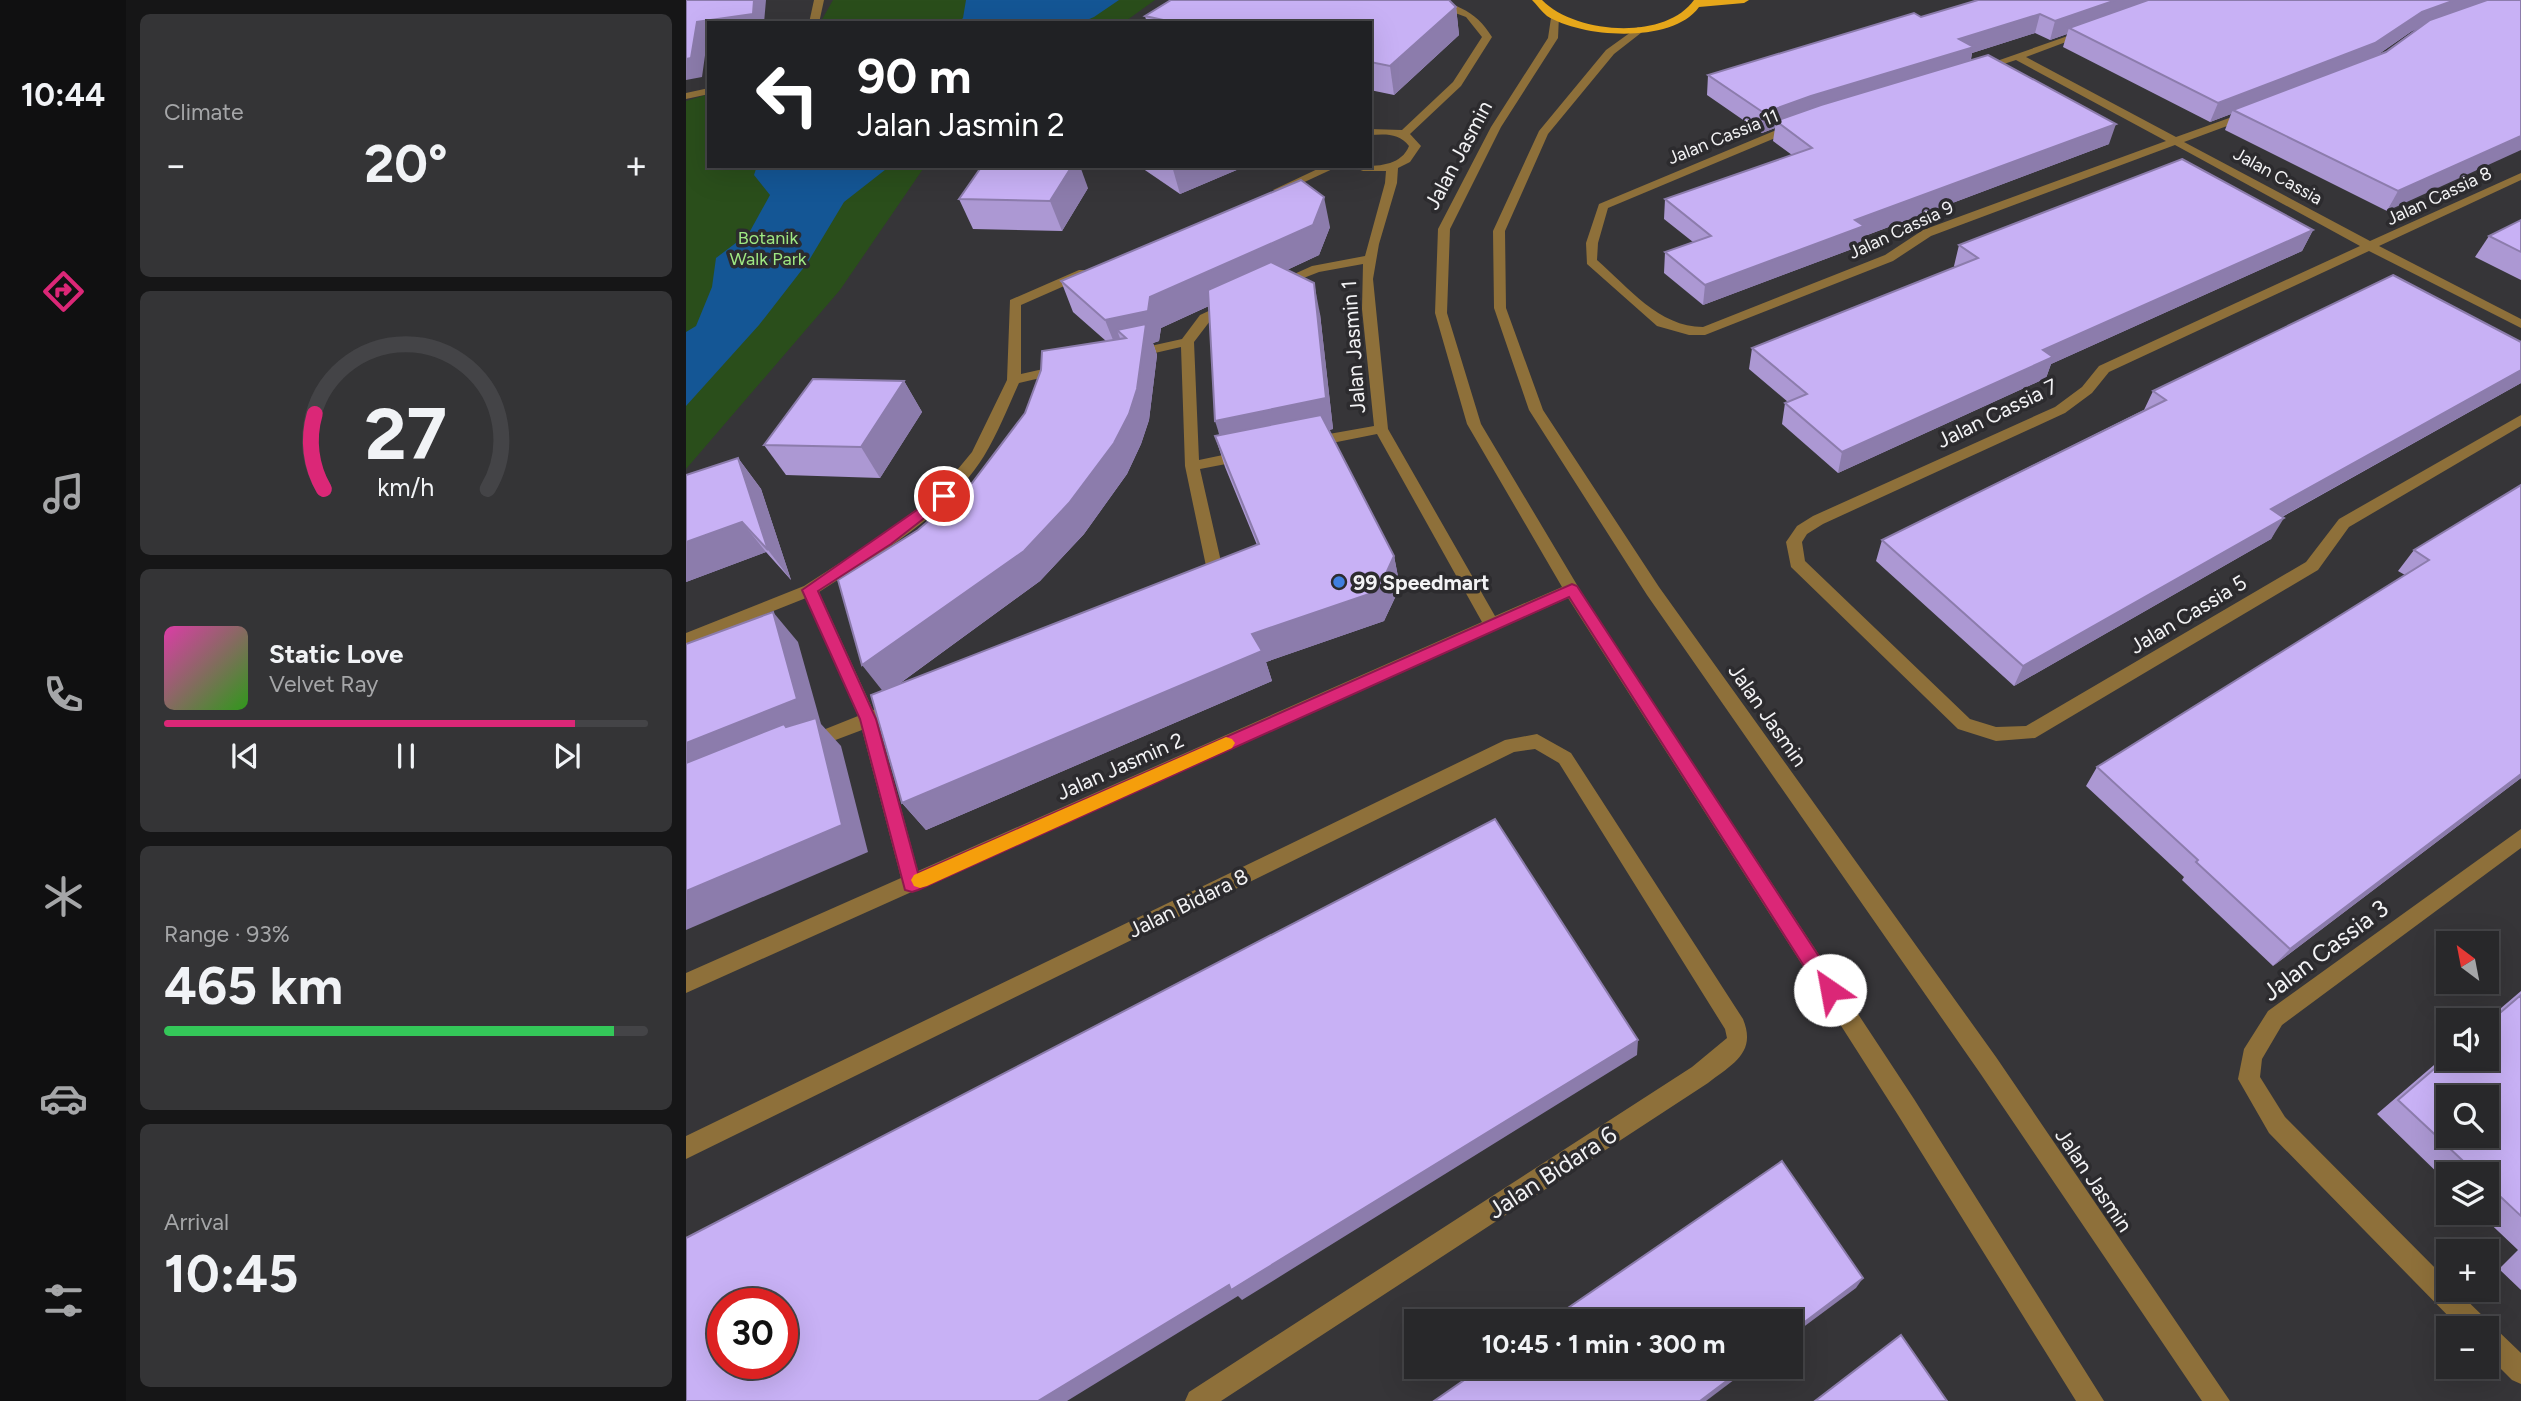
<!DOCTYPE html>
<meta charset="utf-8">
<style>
:root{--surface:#28282a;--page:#343436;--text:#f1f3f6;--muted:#a5a6a8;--line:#444447;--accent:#db2777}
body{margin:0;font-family:Figtree,sans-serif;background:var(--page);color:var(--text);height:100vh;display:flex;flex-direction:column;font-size:26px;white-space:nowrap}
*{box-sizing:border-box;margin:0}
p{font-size:23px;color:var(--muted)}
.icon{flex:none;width:38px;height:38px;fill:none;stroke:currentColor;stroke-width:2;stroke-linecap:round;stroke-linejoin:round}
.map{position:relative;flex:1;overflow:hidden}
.drawer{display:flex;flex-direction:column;gap:14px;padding:14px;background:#161617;width:560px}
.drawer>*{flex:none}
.banner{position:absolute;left:21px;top:21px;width:665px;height:147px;border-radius:0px;box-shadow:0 7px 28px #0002,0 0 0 2px var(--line);background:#202124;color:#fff;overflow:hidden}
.needle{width:46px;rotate:328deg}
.controls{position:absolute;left:1750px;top:931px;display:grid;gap:14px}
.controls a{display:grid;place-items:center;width:63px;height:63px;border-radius:0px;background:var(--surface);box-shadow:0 7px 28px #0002,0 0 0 2px var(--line);font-size:35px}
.speed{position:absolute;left:21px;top:1288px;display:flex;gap:14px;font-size:35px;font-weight:700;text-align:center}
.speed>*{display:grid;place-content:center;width:91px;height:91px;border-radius:50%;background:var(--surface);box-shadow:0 7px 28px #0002,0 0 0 2px var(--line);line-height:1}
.speed .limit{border:10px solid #d22;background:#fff;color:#111}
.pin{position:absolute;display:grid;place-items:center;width:60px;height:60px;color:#fff;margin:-30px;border:4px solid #fff;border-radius:50%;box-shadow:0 2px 7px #0007}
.me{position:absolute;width:77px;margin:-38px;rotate:327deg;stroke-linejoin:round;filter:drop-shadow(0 0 5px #0008)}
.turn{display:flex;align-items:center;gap:24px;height:147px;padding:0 35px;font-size:32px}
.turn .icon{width:91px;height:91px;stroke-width:2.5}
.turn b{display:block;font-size:49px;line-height:60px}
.big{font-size:52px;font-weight:700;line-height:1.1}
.drawer .widget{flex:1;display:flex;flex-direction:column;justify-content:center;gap:10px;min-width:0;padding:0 24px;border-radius:10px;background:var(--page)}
.drawer .dial{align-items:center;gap:0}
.dial svg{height:182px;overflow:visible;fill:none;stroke:var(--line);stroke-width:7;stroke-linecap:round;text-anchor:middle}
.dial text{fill:var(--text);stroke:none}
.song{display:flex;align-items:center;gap:21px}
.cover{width:84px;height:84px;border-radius:10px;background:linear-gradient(135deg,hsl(320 70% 55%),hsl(110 70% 35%))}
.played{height:7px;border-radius:4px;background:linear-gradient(90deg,var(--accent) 85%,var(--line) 85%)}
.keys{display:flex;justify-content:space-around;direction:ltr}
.heat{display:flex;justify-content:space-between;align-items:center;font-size:38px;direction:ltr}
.charge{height:10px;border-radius:5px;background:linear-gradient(90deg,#34c759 93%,var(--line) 0)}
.trip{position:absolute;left:718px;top:1309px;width:399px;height:70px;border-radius:0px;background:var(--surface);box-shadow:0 7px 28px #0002,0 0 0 2px var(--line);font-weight:700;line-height:70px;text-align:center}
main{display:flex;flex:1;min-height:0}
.tabs{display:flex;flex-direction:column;width:126px;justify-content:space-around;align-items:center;background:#101011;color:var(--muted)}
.tabs .icon{width:49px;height:49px}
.tabs .current{color:var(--accent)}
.tabs b{font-size:32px;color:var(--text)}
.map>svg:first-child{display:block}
</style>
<main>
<nav class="tabs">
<b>10:44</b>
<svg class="icon current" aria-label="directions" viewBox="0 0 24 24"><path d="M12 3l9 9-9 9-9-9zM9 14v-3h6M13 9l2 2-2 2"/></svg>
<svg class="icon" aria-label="music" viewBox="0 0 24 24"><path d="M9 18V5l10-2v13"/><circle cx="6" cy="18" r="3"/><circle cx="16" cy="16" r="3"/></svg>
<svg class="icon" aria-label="phone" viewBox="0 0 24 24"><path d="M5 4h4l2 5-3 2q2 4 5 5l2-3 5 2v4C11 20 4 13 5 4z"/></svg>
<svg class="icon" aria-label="climate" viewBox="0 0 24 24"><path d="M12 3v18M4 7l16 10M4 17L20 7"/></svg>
<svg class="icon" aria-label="car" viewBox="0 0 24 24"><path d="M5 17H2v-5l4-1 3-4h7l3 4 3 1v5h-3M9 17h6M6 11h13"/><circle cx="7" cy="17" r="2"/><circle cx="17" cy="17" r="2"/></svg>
<svg class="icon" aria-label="filters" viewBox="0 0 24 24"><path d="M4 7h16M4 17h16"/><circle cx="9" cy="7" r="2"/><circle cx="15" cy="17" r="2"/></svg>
</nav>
<section class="drawer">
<div class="widget"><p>Climate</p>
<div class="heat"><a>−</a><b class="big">20°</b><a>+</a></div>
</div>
<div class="widget dial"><svg viewBox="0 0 100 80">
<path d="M14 69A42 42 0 1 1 86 69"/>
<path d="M14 69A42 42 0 0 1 10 36" stroke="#db2777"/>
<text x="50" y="56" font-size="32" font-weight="700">27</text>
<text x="50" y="72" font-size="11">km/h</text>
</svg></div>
<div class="widget">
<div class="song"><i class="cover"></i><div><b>Static Love</b><p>Velvet Ray</p></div></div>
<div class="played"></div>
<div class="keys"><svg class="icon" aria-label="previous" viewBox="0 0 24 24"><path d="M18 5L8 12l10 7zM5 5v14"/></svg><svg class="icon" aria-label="pause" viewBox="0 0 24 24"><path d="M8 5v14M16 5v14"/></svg><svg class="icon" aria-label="next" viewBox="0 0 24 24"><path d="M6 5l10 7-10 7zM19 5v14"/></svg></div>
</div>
<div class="widget"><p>Range · 93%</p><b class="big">465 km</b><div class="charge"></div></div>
<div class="widget"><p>Arrival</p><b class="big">10:45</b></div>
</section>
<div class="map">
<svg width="1835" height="1401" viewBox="0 0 1835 1401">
<rect width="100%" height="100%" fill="#363538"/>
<g fill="#2a4e1b">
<polygon points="147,0 469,0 437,23 134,23"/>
<polygon points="23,94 23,166 239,166 154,290 0,469 0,101"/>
</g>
<g fill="#145695">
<polygon points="280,0 433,0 408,17 394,23 272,23 277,18"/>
<polygon points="71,166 204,166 158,202 122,262 73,325 0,406 0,332 10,326 26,287 30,258 63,233 84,195 68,175"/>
</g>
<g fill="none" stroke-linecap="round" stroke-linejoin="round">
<g fill="#8e703a" fill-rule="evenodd">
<polygon points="128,0 138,0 133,23 123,23"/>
<path d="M 734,0 C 765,0 790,10 806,37 L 775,86 L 724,134 L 735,146 L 724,162 L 712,168 L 711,183 L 693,244 L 687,279 L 702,429 L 809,616 L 876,587 L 781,424 L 749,313 L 752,229 L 805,127 L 862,38 L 865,18 L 873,16 L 872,38 L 815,127 L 764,229 L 761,313 L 795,424 L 906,610 L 1228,1099 L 1418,1401 L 1390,1401 L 1212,1115 L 882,598 L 0,993 L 0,973 L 215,878 L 176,730 L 123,750 L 117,748 L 114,743 L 117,738 L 172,716 L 120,598 L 0,646 L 0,633 L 118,586 L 194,537 L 253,492 L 286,452 L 321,380 L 324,300 L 393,270 L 401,270 L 401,276 L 335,305 L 335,374 L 375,365 L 382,369 L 380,372 L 333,383 C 322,407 312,433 298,456 C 260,517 192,554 133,592 L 187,710 L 211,701 L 217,703 L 220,708 L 217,713 L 192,723 L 232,871 L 796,622 L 691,434 L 626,447 L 619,442 L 626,437 L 688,426 L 676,309 L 677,264 L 633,272 L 592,288 L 586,284 L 626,266 L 679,256 L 699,183 L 700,171 L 677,171 L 664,166 C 683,166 714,169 723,146 C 713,133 700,134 684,135 L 684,129 L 716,130 L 767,82 L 796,37 L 780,17 Z"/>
<polygon points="952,27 960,29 928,54 862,134 819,231 820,308 857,410 973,587 1310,1057 1544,1401 1516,1401 1294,1073 961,595 843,410 808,308 807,231 853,131 920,50"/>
<path d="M 1396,31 L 1404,33 L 1340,57 L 1490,137 L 1560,112 L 1568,112 L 1568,116 L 1498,142 L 1684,241 L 1835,173 L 1835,180 L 1693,246 L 1835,319 L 1835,328 L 1683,251 L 1423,372 L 1406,393 L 1379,413 L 1137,524 L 1121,534 L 1116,542 L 1119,561 L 1284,719 L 1310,727 L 1340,726 L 1620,562 L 1653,519 L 1835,415 L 1835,426 L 1663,527 L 1632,570 L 1349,738 L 1310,741 L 1272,729 L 1105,567 L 1100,542 L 1111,526 L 1127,516 L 1369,407 L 1396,387 L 1413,366 L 1674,246 L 1489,145 L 1245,236 L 1207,261 L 1019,335 L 1003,335 L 971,326 L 901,264 L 900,243 L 913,204 L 1105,124 L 1113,124 L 1113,128 L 922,208 L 912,243 L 911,260 C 942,287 973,327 1017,327 L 1199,255 L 1237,230 L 1480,141 L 1330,60 L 1293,72 L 1288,69 Z"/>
<polygon points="23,88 23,94 0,99 0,93"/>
<polygon points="638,166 653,166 597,192 587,190"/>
<polygon points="544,301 550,305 549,308 524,321 508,342 513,460 561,450 568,455 561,460 514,469 536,566 526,585 520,587 512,581 520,566 499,466 495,347 447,358 440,354 442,351 496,339 514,315"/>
<path d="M 851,734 L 885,753 L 1057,1019 C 1071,1053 1046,1064 1022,1083 L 535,1401 L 499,1401 L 503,1392 L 1006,1067 L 1041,1038 L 1039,1029 L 873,763 L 849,749 L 828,752 L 0,1159 L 0,1136 L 819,740 Z"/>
<polygon points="1835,829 1835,848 1596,1025 1576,1059 1574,1077 1599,1117 1762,1281 1762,1290 1770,1290 1800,1319 1803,1326 1810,1329 1835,1353 1835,1384 1826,1380 1801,1355 1801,1328 1774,1328 1583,1133 1552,1079 1558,1049 1582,1011"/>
</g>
<path fill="#e6a71a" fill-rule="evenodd" d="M 846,0 L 856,0 C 889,34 979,41 1008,0 L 1063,0 L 1058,3 L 1013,7 C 987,44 896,38 861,16 C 856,12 851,5 846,0 Z"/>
</g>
<g fill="#ac98d3" fill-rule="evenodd">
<polygon points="485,0 763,0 770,7 773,35 708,95 684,90 684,23 461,23 459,16"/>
<path d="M 1835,0 L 1701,211 L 1539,130 L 1545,114 L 1524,122 L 1377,47 L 1381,34 L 1364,40 L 1349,33 L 1286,53 L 1285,60 L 1423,144 L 1176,237 L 1174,246 L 1017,305 L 978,273 L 979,252 L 1007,242 L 978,219 L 979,199 L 1106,155 L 1087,141 L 1089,128 L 1076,133 L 1021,95 L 1022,75 L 1235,17 ZM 1733,28 L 1700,52 L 1690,56 L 1726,31 Z"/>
<polygon points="453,166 560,166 494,194"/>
<polygon points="402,188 376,231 287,229 273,199"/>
<polygon points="1835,220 1835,280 1789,257 1803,236"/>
<path d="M 644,227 L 633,255 L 601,270 L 634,314 L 647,429 L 643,430 L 708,556 L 714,587 L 698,621 L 580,662 L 586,681 L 240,830 L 216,803 L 196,691 L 232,530 L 286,483 L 339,413 L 420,341 L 387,312 L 375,281 ZM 523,306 L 533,435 L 529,436 L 539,467 L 571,545 L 213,684 L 354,581 L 398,534 L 441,474 L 455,444 L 463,420 L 471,355 L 467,343 L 473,341 L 475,328 Z"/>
<polygon points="1627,230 1616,251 1365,364 1360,378 1152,473 1096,424 1099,403 1102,402 1063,369 1066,348 1269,267 1268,266 1273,245"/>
<polygon points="218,381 236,412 194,478 100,475 78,445"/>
<polygon points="1835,383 1596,517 1585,539 1328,686 1190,561 1196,540 1458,410 1467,391"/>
<polygon points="52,458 75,489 105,580 80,552 0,582"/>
<polygon points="1835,485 1835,778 1587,966 1496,880 1498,877 1400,786 1411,767 1719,575 1712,571 1728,550"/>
<polygon points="1835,991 1835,1290 1813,1269 1832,1250 1793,1213 1801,1213 1801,1174 1762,1174 1762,1183 1691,1114 1762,1053 1762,1059 1801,1059 1801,1020"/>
</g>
<g fill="#8c7cac">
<polygon points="68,0 80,0 78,23 23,23 23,41 21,41 16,77 0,80 0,59 11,22"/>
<polygon points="1430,0 1478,0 1383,28 1381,34 1364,40 1369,21"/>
<polygon points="1769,0 1812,0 1726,31 1680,63 1547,110 1545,114 1524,122 1532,103 1736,12"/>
<polygon points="770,7 773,35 708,95 704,66"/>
<polygon points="1354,14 1349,33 1286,53 1283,66 1090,121 1089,128 1076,133 1078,113 1273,39"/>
<polygon points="1430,124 1423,144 1176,237 1174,246 1017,305 1019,285 1169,220"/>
<polygon points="1835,136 1835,150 1701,211 1712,191"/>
<polygon points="386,166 394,166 402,188 376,231 364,201"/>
<polygon points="486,166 560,166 494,194"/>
<polygon points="638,197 644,227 633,255 475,328 473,341 467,343 471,355 463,420 455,444 441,474 398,534 354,581 199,694 176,665 338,551 383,503 428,443 443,414 451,389 457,345 444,348 440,338 431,330 438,349 431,350 419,320 462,311 464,297 627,225"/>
<polygon points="1627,230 1616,251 1365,364 1360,378 1152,473 1156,452 1357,350"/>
<polygon points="628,283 634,314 647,429 539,452 529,421"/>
<polygon points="1835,370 1835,383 1572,530 1585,509"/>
<polygon points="218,381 236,412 194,478 175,447"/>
<polygon points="52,458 75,489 105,580 82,550"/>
<polygon points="1598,518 1585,539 1328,686 1337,666"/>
<polygon points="56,522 80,552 0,582 0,542"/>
<polygon points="708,556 714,587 698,621 580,662 586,681 240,830 216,803 566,634"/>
<polygon points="87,612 112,642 135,724 155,746 182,852 0,930 0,743"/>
<polygon points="1835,774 1835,778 1587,966 1604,949"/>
<polygon points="952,1040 951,1055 556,1300 552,1296 381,1401 352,1401 543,1285"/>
<polygon points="1177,1278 1170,1288 1104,1337 1104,1333"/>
<polygon points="1059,1367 1065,1367 1020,1401 1014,1401"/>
</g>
<g fill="#c8b1f5" stroke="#8c7cac" stroke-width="2" fill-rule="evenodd">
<polygon points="0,0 68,0 67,14 11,22 5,58 0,59"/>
<polygon points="485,0 763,0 770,7 704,66 684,62 684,23 491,23 459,16"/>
<polygon points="1292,0 1430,0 1369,21 1354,14 1273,39 1288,47 1125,96 1078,113 1022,75 1228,13 1235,17"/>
<polygon points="1462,0 1769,0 1736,12 1689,43 1532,103 1383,28"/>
<polygon points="1801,0 1835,0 1835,136 1712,191 1547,110 1700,52 1744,20"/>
<polygon points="1302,55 1430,124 1169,220 1178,226 1019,285 979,252 1025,236 979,199 1126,148 1090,121 1135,105"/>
<polygon points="1496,159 1627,230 1357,350 1367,357 1156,452 1099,403 1121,394 1066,348 1292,258 1273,245"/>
<polygon points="296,166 386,166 364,201 273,199"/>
<polygon points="615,180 638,197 627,225 464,297 462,311 419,320 375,281"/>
<polygon points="1835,220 1835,252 1803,236"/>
<polygon points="585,262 628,283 640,398 529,421 522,290"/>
<polygon points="1707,275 1835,342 1835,370 1585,509 1598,518 1337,666 1196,540 1480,400 1467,391"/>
<polygon points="460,324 451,389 443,414 428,443 383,503 338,551 176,665 152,580 232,530 286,483 339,413 355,370 356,351 440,338 431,330"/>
<polygon points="127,379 218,381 175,447 78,445"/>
<polygon points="635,415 708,556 692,591 566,634 576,651 216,803 185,695 573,544 529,436"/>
<polygon points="52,458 82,550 56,522 0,542 0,475"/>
<polygon points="1835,485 1835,774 1604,949 1510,862 1512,860 1411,767 1743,560 1728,550"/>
<polygon points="87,612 111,699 0,743 0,644"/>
<polygon points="130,718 156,825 0,891 0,763 98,724 100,727"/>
<path d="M 809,819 L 952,1040 L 545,1290 L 543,1285 L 352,1401 L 0,1401 L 0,1238 ZM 37,1304 L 96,1304 L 96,1363 L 37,1363 Z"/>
<path d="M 1835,995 L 1835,1216 L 1801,1184 L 1801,1174 L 1791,1174 L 1712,1100 L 1762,1057 L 1762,1059 L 1801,1059 L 1801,1024 ZM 1762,1097 L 1801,1097 L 1801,1136 L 1762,1136 Z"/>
<polygon points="1096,1161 1177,1278 1104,1333 1104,1321 863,1321"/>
<polygon points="1215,1335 1261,1401 1129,1401"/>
<polygon points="797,1367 1059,1367 1014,1401 748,1401"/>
</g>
<polygon fill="#db2777" stroke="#8e194d" stroke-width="2" points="258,491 265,496 263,499 205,544 132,591 190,719 232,873 886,584 891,586 1151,984 1153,990 1151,996 1144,999 1137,996 883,597 232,890 226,892 219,890 174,719 116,590"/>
<polygon fill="#f59e0b" points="540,737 546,739 549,743 546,748 241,886 234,888 228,886 225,880 228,875"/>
<circle fill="#3f7fe0" stroke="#2c2b2e" stroke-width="2.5" cx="653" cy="582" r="7"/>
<g text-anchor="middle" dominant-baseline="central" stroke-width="7" stroke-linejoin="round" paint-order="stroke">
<g font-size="18" fill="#f3f3f5" stroke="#2c2b2e">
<text transform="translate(1037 137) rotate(-22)">Jalan Cassia 11</text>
<text transform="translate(1592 176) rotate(29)">Jalan Cassia</text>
<text transform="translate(1753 196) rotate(-25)">Jalan Cassia 8</text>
<text transform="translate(1215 230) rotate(-25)">Jalan Cassia 9</text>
</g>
<g font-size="18" fill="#9fe883" stroke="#2c2b2e">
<text x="82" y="238">Botanik<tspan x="82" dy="21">Walk Park</tspan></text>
</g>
<g font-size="21" fill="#f3f3f5" stroke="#2c2b2e">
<text transform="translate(772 155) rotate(-62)">Jalan Jasmin</text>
<text transform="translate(667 347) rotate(-94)">Jalan Jasmin 1</text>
<text transform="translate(1311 413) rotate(-26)">Jalan Cassia 7</text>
<text transform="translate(1502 614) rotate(-31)">Jalan Cassia 5</text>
<text transform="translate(1082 715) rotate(55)">Jalan Jasmin</text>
<text transform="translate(434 766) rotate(-24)">Jalan Jasmin 2</text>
<text transform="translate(502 903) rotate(-26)">Jalan Bidara 8</text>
<text transform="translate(1408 1180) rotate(56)">Jalan Jasmin</text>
</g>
<g font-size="21" font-weight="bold" fill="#f3f3f5" stroke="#2c2b2e" text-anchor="start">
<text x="667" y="582">99 Speedmart</text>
</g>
<g font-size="24" fill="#f3f3f5" stroke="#2c2b2e">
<text transform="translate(1639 950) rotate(-37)">Jalan Cassia 3</text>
<text transform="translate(866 1172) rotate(-33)">Jalan Bidara 6</text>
</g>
</g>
</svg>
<div class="controls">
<a><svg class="needle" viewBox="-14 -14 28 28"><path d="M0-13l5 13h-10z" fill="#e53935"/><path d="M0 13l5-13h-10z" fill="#a5a6a8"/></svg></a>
<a><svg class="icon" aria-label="sound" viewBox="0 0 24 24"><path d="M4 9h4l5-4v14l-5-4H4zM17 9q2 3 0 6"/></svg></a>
<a><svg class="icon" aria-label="search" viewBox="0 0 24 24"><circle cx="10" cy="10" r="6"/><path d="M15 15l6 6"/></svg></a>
<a><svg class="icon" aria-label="layers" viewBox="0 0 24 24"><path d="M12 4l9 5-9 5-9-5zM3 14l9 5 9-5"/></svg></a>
<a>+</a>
<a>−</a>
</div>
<div class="speed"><div class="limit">30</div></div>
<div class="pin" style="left:258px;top:496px;background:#d93025"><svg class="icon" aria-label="arrive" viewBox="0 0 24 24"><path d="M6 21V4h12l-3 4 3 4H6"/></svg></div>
<svg class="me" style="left:1144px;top:990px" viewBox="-20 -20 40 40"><circle r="19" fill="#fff"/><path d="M0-13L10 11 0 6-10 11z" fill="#db2777"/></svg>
<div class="trip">10:45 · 1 min · 300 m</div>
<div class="banner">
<div class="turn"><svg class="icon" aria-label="left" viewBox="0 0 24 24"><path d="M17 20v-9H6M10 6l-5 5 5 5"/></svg><div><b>90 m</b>Jalan Jasmin 2</div></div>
</div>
</div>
</main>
